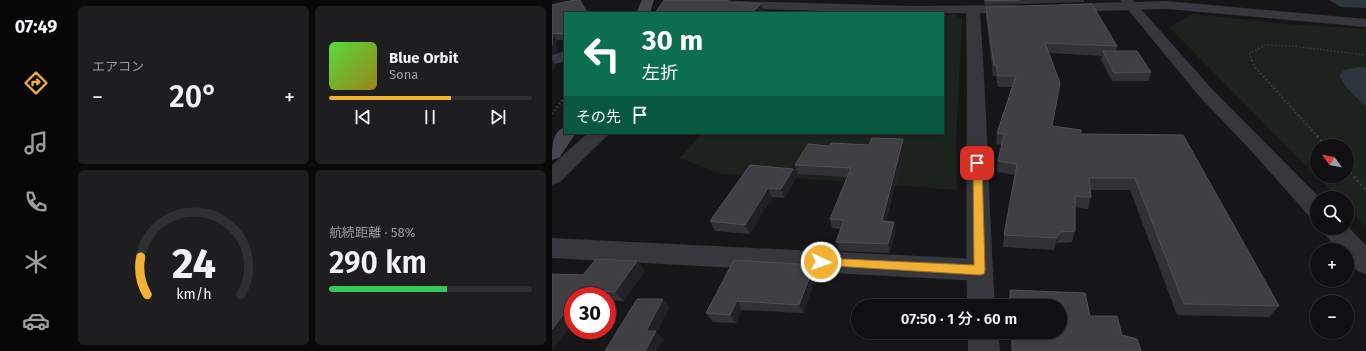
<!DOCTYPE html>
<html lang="ja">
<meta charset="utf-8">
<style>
:root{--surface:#101012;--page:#1e1e20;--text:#f1f3f6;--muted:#9c9d9f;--line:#303032;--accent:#f2b134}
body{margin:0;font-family:"Fira Sans","Noto Sans JP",sans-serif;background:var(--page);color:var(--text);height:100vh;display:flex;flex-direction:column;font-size:15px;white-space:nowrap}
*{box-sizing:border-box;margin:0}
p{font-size:13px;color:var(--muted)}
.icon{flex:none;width:22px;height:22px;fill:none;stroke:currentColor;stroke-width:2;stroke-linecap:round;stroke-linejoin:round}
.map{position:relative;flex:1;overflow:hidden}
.side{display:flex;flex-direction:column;gap:6px;padding:6px;background:#09090a;width:480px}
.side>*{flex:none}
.banner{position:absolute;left:12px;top:12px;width:380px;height:122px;border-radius:0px;box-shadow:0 1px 3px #0004,0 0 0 1px var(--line);background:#0b6e4f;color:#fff;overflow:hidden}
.needle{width:26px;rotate:302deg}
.buttons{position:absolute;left:758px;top:139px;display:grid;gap:8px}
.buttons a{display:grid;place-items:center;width:44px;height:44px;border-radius:50%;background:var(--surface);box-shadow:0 1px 3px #0004,0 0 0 1px var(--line);font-size:20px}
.speed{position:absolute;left:12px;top:287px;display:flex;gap:8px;font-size:20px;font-weight:700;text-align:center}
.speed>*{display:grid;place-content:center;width:52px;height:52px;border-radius:50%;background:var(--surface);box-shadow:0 1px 3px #0004,0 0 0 1px var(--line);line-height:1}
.speed .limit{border:6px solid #d22;background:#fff;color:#111}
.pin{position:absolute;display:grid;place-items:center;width:34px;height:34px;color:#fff;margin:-17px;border-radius:8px;box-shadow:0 2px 6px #0006}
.me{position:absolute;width:44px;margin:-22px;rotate:93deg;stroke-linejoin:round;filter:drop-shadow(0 0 3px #0008)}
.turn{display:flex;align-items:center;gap:14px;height:84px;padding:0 12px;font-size:18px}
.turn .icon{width:52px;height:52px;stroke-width:2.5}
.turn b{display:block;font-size:28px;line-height:34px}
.then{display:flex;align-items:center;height:38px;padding:0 12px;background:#0003;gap:8px;font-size:15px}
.big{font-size:30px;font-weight:600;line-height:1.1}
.side .tile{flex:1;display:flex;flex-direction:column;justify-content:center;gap:6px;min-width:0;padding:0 14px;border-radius:6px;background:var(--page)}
.side .dial{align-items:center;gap:0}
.dial svg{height:104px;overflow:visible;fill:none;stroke:var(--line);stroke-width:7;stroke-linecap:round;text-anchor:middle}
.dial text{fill:var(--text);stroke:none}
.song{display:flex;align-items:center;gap:12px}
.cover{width:48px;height:48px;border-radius:6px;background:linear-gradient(135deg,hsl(110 70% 55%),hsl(50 70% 35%))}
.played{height:4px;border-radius:2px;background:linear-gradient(90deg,var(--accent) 60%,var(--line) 60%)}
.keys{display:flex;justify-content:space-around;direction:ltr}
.heat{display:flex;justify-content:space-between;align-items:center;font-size:22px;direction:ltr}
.charge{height:6px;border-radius:3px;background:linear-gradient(90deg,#34c759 58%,var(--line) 0)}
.side .tiles{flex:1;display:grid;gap:6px;grid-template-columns:repeat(2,1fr)}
.trip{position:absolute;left:299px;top:299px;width:216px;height:40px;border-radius:20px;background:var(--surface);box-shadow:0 1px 3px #0004,0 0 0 1px var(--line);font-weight:600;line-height:40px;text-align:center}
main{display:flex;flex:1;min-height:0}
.menu{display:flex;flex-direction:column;width:72px;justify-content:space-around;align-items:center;background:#060607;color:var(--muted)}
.menu .icon{width:28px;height:28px}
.menu .current{color:var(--accent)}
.menu b{font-size:18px;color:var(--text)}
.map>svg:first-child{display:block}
</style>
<main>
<nav class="menu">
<b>07:49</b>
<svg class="icon current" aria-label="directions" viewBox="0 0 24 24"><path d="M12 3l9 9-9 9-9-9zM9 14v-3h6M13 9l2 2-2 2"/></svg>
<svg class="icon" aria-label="music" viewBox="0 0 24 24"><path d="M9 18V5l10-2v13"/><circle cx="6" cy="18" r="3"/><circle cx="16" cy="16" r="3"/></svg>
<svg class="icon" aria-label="phone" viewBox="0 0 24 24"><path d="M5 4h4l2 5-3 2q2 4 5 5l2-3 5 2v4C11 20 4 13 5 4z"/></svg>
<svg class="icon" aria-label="climate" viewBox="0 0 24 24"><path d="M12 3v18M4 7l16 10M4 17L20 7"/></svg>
<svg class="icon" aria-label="car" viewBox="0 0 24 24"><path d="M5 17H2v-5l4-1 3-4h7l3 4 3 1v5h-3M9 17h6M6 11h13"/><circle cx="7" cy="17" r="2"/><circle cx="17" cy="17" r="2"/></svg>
</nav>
<section class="side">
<div class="tiles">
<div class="tile"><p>エアコン</p>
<div class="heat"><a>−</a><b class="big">20°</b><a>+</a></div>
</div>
<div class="tile">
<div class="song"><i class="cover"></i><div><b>Blue Orbit</b><p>Sona</p></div></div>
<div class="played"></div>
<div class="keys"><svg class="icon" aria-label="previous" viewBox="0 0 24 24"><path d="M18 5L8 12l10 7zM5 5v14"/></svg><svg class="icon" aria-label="pause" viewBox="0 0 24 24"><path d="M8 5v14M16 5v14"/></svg><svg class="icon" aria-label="next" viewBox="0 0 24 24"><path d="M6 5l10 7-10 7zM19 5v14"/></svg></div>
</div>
<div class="tile dial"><svg viewBox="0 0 100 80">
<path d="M14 69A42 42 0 1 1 86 69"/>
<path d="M14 69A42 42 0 0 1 9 40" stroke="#f2b134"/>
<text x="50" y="56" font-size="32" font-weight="700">24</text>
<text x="50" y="72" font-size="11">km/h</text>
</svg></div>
<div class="tile"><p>航続距離 · 58%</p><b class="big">290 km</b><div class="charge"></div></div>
</div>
</section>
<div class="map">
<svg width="814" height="351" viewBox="0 0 814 351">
<rect width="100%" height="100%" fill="#161618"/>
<g fill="#1c231d" fill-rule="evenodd">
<polygon points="402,14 410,19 404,141 405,190 202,175 169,174 128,158 151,133 391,133 391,15"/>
<path d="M 641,14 L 734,24 L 814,29 L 814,227 L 795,207 L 795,198 L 786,198 L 617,27 ZM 765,146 L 795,146 L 795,176 L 765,176 Z"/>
</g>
<g fill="#2c353c">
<polygon points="777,0 814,0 814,8 789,7"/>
<polygon points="808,67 814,67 814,107 795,88 787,76 792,70"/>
</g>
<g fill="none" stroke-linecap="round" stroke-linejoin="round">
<polyline stroke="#3d3f44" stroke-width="1.5" stroke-dasharray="1.5 2" stroke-linecap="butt" points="700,61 698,53 713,45 741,46 814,55"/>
<g stroke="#3d3f44" stroke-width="2" stroke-dasharray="1.5 2.5" stroke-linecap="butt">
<polyline points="700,60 702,66 766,137"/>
<polyline points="0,114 13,97"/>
</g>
<g stroke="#3d3f44" stroke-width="2.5" stroke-dasharray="2 3" stroke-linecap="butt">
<polyline points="765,136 774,146"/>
<polyline points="795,169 814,190"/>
</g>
<g fill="#37383d" fill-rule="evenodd">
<polygon points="185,1 363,6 464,5 469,6 471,9 469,12 464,13 329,13 180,8 179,5 180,2"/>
<polygon points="615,1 814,19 814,27 615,9 512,12 507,11 505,8 507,5 512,4"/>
<polygon points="13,51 13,61 0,65 0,55"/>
<polygon points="36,133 58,133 8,182 0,185 0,165"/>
<polygon points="0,238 428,259 438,262 442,270 438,278 428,281 0,258"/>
</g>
<g fill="#37383d" fill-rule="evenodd">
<polygon points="568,0 581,0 659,88 768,198 765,198 765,219 757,216 703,155 647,96"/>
<path d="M 421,7 L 426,8 L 428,11 C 435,109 437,208 443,306 L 415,306 C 413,208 416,109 414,11 L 416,8 Z"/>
<polygon points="795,226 814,245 814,274 805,271 795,260 795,250 787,250 773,235 770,228 795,228"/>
<polygon points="416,332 446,332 448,351 416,351"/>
</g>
<g fill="#45474d" fill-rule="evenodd">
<polygon points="90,0 102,0 98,13 84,13"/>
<path d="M 13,127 L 13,133 L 24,133 L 7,158 L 0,160 C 0,147 0,131 13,127 Z"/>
</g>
</g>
<g fill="#323236">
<polygon points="432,0 532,0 532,2 433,5"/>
<polygon points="0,5 13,13 13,40 5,40 5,52 0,54"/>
<polygon points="434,7 565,46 564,51 599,72 596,81 560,81 549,60 550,56 497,53 500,126 529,134 631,135 727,306 717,317 625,315 578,190 538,190 539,197 536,209 523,207 523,231 520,242 505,243 502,250 451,247 452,235 463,175 445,172 446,161 450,145 444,144 445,133 460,87 446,87 444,76 441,76 434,16"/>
<polygon points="351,139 352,148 334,221 344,230 338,253 287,251 284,242 289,229 280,228 278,219 296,177 246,174 243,165 277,146 317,145"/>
<polygon points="241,169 244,178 232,198 220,197 198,234 163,231 158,221"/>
<polygon points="182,260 265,274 251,313 190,310 184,323 161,322 154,313"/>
<polygon points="93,270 72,301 55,300 55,296 21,296 31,275"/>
<polygon points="458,290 533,293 538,316 565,316 570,335 585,339 589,351 459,351 458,332 508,332 508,306 457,306 457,299"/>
</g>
<g fill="#212124">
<polygon points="176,0 182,0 180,1 178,5"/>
<polygon points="209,4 212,11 209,13 199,13"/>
<polygon points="1,33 5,40 5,52 0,54"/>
<polygon points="0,60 4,65 3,68 0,72"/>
<polygon points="351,139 352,148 331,230 330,221"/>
<polygon points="241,169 244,178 232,198 229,189"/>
<polygon points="216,188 220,197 198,234 193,225"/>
<polygon points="342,222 344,230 338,253 336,244"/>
<polygon points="508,232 505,243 502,250 505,238"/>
<polygon points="85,261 93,270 72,301 63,292"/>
<polygon points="262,265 265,274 251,313 247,305"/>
<polygon points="31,290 37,296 26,296"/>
<polygon points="111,299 118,307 105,332 111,339 105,351 93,351 94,331"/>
<polygon points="185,301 190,310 184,323 178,315"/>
<polygon points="21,302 21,324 0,351 0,329"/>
</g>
<g fill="#3f3f44" stroke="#4f5156">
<polygon points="22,0 28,0 35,13 13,13 13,34 1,33 0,45 0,5"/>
<polygon points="112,0 176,0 177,2 209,4 199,13 103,13"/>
<polygon points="433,0 468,0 433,1"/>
<polygon points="540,4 565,46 493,43 508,83 500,126 529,130 529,134 631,135 727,306 632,304 583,178 537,178 539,197 523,196 523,231 508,232 505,238 452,235 465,164 446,161 452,134 445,133 464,76 446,76 444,65 442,65 434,7"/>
<polygon points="551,51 585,51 599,72 562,73"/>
<polygon points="320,138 351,139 330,221 342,222 336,244 284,242 292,220 278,219 299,168 243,165 256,144 277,146 279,143 317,145"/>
<polygon points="198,165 241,169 229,189 216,188 193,225 158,221"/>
<polygon points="44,259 85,261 63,292 31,290 26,296 21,296 21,302 0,329 0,274 31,275"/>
<polygon points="182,260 262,265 247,305 185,301 178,315 154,313"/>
<polygon points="458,290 533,293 538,316 565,316 570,335 585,339 589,351 461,351 460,332 508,332 508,306 459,306"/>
<polygon points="85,299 111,299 94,331 104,331 93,351 53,351"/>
</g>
<polygon fill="#f2b134" stroke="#9d7322" points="425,160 430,163 433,270 432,274 428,275 266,265 264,262 266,259 269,258 422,265 421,163"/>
</svg>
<div class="buttons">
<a><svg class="needle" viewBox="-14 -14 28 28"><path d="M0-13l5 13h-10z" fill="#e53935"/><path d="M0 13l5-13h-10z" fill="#9c9d9f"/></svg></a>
<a><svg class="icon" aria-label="search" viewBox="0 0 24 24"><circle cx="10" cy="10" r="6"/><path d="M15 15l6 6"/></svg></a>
<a>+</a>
<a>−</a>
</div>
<div class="speed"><div class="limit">30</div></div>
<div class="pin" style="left:425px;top:163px;background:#d93025"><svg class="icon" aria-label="arrive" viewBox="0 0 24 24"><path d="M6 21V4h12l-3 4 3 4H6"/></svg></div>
<svg class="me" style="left:269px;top:262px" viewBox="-20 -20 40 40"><circle r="17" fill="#f2b134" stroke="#fff" stroke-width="3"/><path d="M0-11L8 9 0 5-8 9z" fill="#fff"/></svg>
<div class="trip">07:50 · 1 分 · 60 m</div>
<div class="banner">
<div class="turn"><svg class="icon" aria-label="left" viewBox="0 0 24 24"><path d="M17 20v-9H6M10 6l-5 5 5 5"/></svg><div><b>30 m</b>左折</div></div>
<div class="then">その先<svg class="icon" aria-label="arrive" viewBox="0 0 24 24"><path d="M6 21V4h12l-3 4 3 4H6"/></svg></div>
</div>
</div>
</main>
